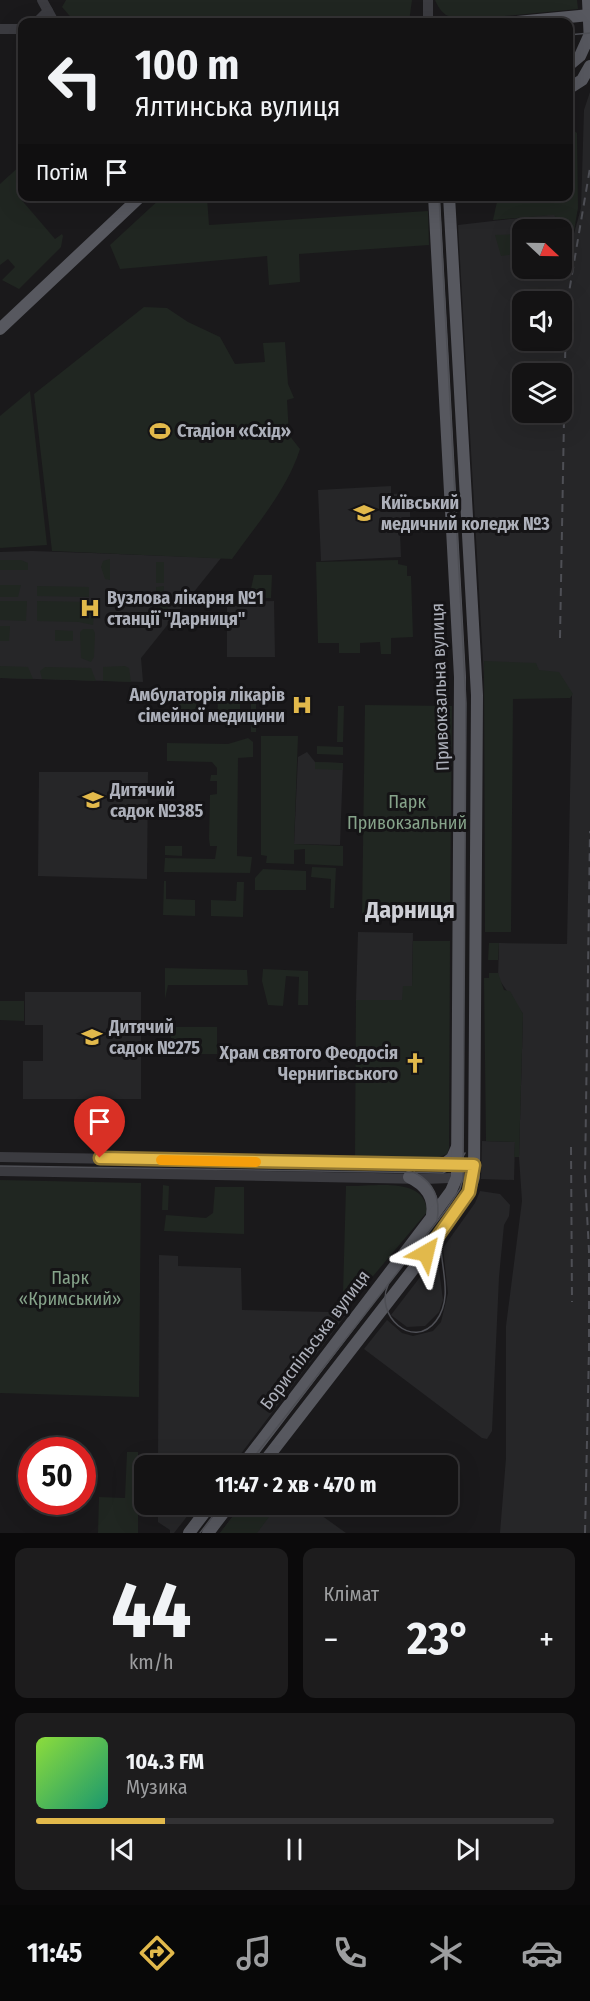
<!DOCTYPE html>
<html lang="uk">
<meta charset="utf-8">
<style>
:root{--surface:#141314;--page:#1d1c1d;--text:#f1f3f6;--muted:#9d9ea0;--line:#333234;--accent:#e2b94b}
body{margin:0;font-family:"Fira Sans Condensed",sans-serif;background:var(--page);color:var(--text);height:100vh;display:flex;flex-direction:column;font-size:22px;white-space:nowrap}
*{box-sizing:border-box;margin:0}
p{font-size:20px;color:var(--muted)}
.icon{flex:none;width:33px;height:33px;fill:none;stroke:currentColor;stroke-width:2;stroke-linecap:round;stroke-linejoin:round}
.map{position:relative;height:1533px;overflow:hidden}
.drawer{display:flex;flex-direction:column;gap:15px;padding:15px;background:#0b0a0b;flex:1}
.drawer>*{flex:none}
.banner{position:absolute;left:18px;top:18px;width:555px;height:183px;border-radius:12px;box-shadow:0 6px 24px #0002,0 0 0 2px var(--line);background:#141314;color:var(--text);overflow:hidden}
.needle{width:39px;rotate:112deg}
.tools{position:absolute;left:512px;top:219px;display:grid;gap:12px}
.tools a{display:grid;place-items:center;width:60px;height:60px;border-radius:12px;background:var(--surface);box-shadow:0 6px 24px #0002,0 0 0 2px var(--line);font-size:30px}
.speed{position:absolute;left:18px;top:1437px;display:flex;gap:12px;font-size:30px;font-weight:700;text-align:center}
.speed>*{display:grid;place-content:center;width:78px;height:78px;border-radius:50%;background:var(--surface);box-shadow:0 6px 24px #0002,0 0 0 2px var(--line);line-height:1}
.speed .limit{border:9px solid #d22;background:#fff;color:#111}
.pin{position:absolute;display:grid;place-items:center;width:51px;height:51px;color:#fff;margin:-62px -26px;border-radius:50% 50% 50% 0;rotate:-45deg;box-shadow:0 0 6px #0007}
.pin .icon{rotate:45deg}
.me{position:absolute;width:66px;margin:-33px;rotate:37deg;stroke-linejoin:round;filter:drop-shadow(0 0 4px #0008)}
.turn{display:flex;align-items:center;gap:21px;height:126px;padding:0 18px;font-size:27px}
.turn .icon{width:78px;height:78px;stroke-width:2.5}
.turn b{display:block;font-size:42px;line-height:51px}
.then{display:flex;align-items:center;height:57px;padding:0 18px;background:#0003;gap:12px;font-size:22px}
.big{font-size:45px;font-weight:700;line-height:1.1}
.drawer .tile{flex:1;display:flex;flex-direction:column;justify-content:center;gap:9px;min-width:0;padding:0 21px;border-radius:12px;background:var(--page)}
.drawer .dial{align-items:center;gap:0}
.dial b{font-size:78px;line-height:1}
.song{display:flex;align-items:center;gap:18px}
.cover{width:72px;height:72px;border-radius:9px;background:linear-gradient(135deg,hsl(90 70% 55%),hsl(160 70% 35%))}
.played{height:6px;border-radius:3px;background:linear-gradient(90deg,var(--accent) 25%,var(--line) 25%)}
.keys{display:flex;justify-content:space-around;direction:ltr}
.heat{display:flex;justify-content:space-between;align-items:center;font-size:33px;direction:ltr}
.drawer .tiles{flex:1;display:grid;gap:15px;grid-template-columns:1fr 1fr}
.tile:last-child{grid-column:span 2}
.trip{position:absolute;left:134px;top:1455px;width:324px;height:60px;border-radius:12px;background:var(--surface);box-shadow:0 6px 24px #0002,0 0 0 2px var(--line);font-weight:700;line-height:60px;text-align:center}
.dock{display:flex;height:96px;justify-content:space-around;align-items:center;background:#080808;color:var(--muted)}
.dock .icon{width:42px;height:42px}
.dock .current{color:var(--accent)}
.dock b{font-size:27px;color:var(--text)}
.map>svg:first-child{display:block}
</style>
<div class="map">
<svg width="590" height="1533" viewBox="0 0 590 1533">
<rect width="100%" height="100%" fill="#1a191b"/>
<g fill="#262628" fill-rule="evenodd">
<path d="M 590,92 L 590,1533 L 500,1533 L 506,1458 L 506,1326 L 522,1201 L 519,1157 L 523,1014 L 498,978 L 499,943 L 567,944 L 572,695 L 485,695 L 458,225 L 555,214 L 572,241 L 581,208 L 584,110 ZM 522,230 L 561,230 L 561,268 L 522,268 ZM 522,302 L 561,302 L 561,340 L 522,340 ZM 522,374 L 561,374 L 561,412 L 522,412 Z"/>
<polygon points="391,486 391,494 409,493 411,532 400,533 401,557 321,561 318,490"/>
<polygon points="32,551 92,553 221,558 141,658 143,682 0,678 0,552"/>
<polygon points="274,601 275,657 227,657 227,602"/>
<polygon points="307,752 315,762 343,763 340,845 294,844 298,757"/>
<polygon points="39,772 148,772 147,879 38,876"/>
<polygon points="358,932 413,933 412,986 402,1000 356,1000"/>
<polygon points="25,992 141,992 141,1099 23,1099 23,1061 43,1061 43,1025 25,1025"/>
<polygon points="482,1141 515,1142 514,1180 481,1179"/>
<polygon points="480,1191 500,1194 510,1205 509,1216 504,1225 499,1277 492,1431 487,1439 482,1438 364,1349 387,1320 402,1333 413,1336 433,1331 441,1322 448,1293 443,1248 475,1203"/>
<polygon points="159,1255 178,1256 178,1266 241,1268 242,1310 329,1312 345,1316 237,1459 230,1460 226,1465 158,1465"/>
<polygon points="437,1255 443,1300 439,1312 425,1326 407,1327 391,1315"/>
<polygon points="242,1504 307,1505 346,1533 220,1533"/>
<polygon points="158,1505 196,1505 174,1533 170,1533 170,1530 158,1522"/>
</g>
<g fill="#202621">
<polygon points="66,0 412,0 409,22 75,22 62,7"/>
<path d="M 435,0 L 577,0 L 578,9 L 462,20 C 447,17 441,14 435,0 Z"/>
<polygon points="569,127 577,133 578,208 572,242 554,215 493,220 498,197 568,196"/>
<polygon points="22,164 22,193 19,197 55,239 62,234 63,236 61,247 19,289 2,280 15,267 8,259 0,265 0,184"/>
<polygon points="162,197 207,197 209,225 428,211 429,245 299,254 300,282 269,285 267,256 120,269 110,245"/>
<polygon points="522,234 522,253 501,256 495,235"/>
<path d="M 144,307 L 167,308 L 188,322 L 220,337 L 235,364 L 265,362 L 263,343 L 285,342 L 288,384 L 294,398 L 287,400 L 289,435 L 300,449 C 287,490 257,524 232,559 L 52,551 L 34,394 Z"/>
<polygon points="30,391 47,545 0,548 0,416"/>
<polygon points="110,559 110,580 105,579 101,567 103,561"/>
<polygon points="0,560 21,560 28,563 28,570 0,570"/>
<polygon points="398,560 398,564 407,566 407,576 411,576 413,637 391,638 391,654 381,654 380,642 360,643 360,653 339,653 339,643 318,643 316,562"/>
<rect x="156" y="562" width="8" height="21"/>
<polygon points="254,575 272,575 271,598 249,598"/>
<polygon points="0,585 21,585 18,597 0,597"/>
<polygon points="37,586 89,587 89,597 37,596"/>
<polygon points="164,586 163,606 167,606 169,612 159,621 157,619 156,587"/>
<polygon points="0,601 27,601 26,621 0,620"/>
<polygon points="37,601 92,602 95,604 93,625 79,622 37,621"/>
<polygon points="0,626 10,626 9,641 0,641"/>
<polygon points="83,629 93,629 95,633 94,657 91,662 81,658 80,632"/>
<polygon points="55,630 73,631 73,641 55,641"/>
<polygon points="484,661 536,663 539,670 559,672 573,694 570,698 513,699 511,932 485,932"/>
<polygon points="0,666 28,667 33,679 0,678"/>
<polygon points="125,666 129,668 131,682 103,681 103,667"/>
<polygon points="45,667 91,668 96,681 42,679 40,671"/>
<polygon points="173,700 196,700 196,719 173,718"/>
<polygon points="218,701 240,701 240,720 217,719"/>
<rect x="251" y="701" width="5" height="31"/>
<polygon points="365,705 452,706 450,918 362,919"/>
<polygon points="338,706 344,706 343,742 337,742"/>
<polygon points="261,736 298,736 294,844 343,846 343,866 305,864 305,849 294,850 294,864 266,863 267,856 261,855"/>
<polygon points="248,738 253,742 253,757 238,758 237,856 252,857 250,873 164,872 165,858 215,859 217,846 210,846 209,839 210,795 217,794 217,781 210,781 211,775 217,775 217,768 212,762 167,761 167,743 228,744"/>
<polygon points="317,746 343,747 343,755 317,754"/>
<polygon points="315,762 343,763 343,770 315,769"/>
<polygon points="165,846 182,846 182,856 165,855"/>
<polygon points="312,867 336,868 334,908 330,908 331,879 311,877"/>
<polygon points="263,869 306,871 306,890 255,890 255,878"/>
<polygon points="164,881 166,881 166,899 195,900 195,916 163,915"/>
<polygon points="237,882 244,882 243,917 211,916 211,900 236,901"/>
<polygon points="413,941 450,941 449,1148 447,1154 434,1159 355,1157 356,1000 402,1000 403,986 412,986"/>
<polygon points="489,943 499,943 498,960 488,960"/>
<polygon points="165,968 247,970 248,985 168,985 165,999"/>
<polygon points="263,969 308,971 308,1005 298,1005 299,977 286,976 283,1006 268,1005 262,981"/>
<polygon points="489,973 498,973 504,990 510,991 523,1014 519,1157 514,1157 515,1142 486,1141 484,978 489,978"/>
<polygon points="0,1001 24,1001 24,1021 0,1020"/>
<rect x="171" y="1027" width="46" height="27"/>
<polygon points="0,1180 141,1183 139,1397 0,1393"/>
<polygon points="163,1185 169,1186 168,1210 162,1210"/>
<path d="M 346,1186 C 372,1187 426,1175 427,1212 L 352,1301 L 346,1299 L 343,1294 Z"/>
<polygon points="215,1187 244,1187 244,1234 164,1231 166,1215 206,1218 213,1213"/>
<polygon points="127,1452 138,1452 138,1533 98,1533 99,1497 125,1498"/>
<polygon points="242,1505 242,1504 278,1505 257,1533 220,1533"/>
</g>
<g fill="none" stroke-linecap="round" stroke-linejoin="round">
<g stroke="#3b3b40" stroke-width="10">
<polyline points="42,0 54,22"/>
<polyline points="428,0 428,22"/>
<polyline points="37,22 48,11"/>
<polyline points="0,29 22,29"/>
<polyline points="0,1157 474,1165"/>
<polyline points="0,1171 425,1179 474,1177"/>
</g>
<g stroke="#57585f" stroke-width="12">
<polyline points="588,0 590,43"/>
<polyline points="517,22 590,15"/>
<polyline points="568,66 580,56 589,36"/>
<polyline points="568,89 582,80 590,66"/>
<polyline points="0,329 141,196"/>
<polyline points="443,1165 452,1158 457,1147"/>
<path d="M 409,1177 C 426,1185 435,1197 432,1215"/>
<polyline points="242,1466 432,1217 451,1191 457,1177 460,677 434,196"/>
<polyline points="261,1466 439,1236 469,1192 474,1177 477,695 449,196"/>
<polyline points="189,1533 211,1504"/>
<polyline points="208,1533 230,1504"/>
</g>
<g stroke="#4e4f55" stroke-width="1.5">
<polyline points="568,35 590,33"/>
<polyline points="0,1166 443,1173 458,1165 465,1153"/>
<path d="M 414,1172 C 434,1183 441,1198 437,1221"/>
<path d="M 388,1285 C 374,1315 413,1351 436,1321 C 459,1291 430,1250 445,1216"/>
<polyline points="247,1466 446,1210 460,1189 463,1178 466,703 439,196"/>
<polyline points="200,1533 222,1504"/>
</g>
<g stroke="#4e4f55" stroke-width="2" stroke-dasharray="8 6" stroke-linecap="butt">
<polyline points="560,638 566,310 590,168"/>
<polyline points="571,1147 572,1302"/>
<polyline points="585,1533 589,1350 589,1251 585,1177 590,831"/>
</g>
</g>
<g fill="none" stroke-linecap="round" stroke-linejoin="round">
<g stroke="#937831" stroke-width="15">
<polyline id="route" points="100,1158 474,1165 469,1192 426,1253"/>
</g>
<use href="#route" stroke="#e2b94b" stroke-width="10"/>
<polyline stroke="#f59e0b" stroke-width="10" points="161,1160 256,1162"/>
</g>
<defs>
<g id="stadium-bare" transform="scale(1.62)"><path d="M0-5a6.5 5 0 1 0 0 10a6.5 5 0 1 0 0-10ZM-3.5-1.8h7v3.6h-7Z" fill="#e2b94b" stroke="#151416" stroke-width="2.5" paint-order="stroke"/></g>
<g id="university-bare" transform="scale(1.62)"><path d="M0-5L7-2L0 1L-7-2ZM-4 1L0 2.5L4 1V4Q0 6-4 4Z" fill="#e2b94b" stroke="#151416" stroke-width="2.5" paint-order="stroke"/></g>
<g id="hospital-bare" transform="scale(1.62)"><path d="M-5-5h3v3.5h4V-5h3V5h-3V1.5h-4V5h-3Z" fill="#e2b94b" stroke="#151416" stroke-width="2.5" paint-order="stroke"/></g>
<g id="school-bare" transform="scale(1.62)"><path d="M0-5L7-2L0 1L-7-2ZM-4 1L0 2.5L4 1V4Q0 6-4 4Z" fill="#e2b94b" stroke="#151416" stroke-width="2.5" paint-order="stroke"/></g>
<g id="church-bare" transform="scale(1.62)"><path d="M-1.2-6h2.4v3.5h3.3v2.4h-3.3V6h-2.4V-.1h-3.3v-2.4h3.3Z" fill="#e2b94b" stroke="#151416" stroke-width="2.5" paint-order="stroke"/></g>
</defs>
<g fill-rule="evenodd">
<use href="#stadium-bare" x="160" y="431"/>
<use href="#university-bare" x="364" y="513"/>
<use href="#hospital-bare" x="90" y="608"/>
<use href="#hospital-bare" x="302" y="705"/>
<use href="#school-bare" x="93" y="800"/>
<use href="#school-bare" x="92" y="1037"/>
<use href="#church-bare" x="415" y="1063"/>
</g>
<g text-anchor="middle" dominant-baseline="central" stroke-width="6" stroke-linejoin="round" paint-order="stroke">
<g font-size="18" font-weight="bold" fill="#adb0ba" stroke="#151416" text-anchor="start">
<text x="177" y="431">Стадіон «Схід»</text>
<text x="381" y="503">Київський<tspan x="381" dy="21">медичний коледж №3</tspan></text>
<text x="107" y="598">Вузлова лікарня №1<tspan x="107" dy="21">станції "Дарниця"</tspan></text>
<text x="285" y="695" text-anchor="end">Амбулаторія лікарів<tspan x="285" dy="21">сімейної медицини</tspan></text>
<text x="110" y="790">Дитячий<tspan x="110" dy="21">садок №385</tspan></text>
<text x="109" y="1027">Дитячий<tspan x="109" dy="21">садок №275</tspan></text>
<text x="398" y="1053" text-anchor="end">Храм святого Феодосія<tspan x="398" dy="21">Чернигівського</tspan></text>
</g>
<g font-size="18" fill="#adb0ba" stroke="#151416">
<text transform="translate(440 687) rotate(-92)">Привокзальна вулиця</text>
<text transform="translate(315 1340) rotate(-53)">Бориспільська вулиця</text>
</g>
<g font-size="18" fill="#86a38a" stroke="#151416">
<text x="407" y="802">Парк<tspan x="407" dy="21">Привокзальний</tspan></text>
<text x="70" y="1278">Парк<tspan x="70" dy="21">«Кримський»</tspan></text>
</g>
<g font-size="24" font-weight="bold" fill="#cecfd6" stroke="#151416">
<text x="410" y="910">Дарниця</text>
</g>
</g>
</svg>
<div class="tools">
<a><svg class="needle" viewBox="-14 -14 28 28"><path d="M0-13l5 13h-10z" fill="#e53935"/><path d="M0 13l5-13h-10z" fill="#9d9ea0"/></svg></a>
<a><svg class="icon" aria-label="sound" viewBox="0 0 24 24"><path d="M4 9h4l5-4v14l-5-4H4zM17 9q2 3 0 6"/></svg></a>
<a><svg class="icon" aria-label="layers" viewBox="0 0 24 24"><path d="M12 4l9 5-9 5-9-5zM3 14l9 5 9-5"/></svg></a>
</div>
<div class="speed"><div class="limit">50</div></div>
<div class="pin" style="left:100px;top:1158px;background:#d93025"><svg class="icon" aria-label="arrive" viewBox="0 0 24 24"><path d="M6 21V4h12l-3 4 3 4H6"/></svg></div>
<svg class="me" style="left:426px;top:1253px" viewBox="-20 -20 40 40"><path d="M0-17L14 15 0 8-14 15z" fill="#e2b94b" stroke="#fff" stroke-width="4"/></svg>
<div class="trip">11:47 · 2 хв · 470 m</div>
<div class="banner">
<div class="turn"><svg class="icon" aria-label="left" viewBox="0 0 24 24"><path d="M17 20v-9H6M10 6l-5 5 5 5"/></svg><div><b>100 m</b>Ялтинська вулиця</div></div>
<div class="then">Потім<svg class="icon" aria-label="arrive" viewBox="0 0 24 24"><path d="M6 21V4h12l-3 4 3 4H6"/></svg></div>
</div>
</div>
<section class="drawer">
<div class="tiles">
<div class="tile dial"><b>44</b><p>km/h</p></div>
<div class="tile"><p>Клімат</p>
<div class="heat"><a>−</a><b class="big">23°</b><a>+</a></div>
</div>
<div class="tile">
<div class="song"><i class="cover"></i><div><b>104.3 FM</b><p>Музика</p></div></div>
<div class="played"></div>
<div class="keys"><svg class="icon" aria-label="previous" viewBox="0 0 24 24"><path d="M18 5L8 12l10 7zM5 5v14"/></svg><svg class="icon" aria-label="pause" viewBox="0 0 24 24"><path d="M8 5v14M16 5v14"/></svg><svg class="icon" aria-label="next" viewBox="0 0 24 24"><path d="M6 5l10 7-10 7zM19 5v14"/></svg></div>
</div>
</div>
</section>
<nav class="dock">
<b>11:45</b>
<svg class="icon current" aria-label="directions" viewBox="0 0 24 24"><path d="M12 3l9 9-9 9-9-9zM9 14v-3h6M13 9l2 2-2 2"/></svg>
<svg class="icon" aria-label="music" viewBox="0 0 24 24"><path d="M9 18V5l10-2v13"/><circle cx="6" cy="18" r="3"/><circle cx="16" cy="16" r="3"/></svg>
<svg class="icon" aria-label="phone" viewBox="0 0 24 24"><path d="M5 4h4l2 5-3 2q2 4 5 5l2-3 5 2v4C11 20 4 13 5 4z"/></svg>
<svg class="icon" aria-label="climate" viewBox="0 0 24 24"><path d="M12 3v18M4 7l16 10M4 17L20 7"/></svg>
<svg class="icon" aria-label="car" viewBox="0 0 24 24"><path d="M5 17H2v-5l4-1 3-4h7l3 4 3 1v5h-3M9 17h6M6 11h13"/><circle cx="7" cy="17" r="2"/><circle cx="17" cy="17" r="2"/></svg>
</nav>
